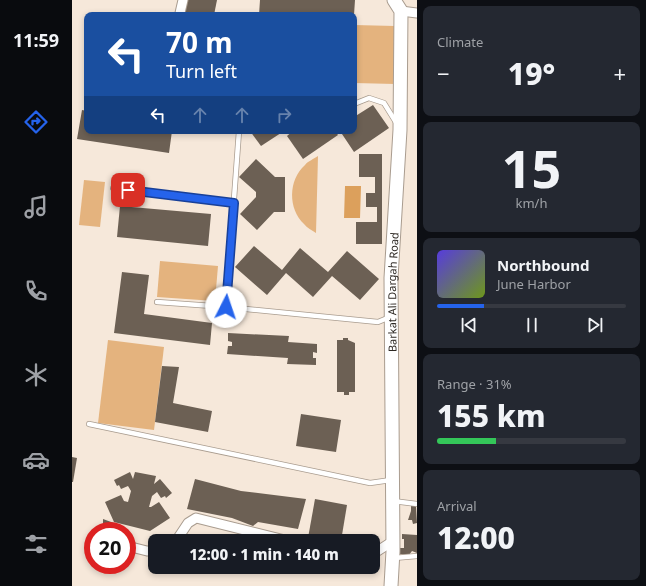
<!DOCTYPE html>
<meta charset="utf-8">
<style>
:root{--surface:#171b24;--page:#242831;--text:#f1f3f6;--muted:#9ea1a6;--line:#363941;--accent:#2563eb}
body{margin:0;font-family:"Noto Sans",sans-serif;background:var(--page);color:var(--text);height:100vh;display:flex;flex-direction:column;font-size:15px;white-space:nowrap}
*{box-sizing:border-box;margin:0}
p{font-size:13px;color:var(--muted)}
.icon{flex:none;width:22px;height:22px;fill:none;stroke:currentColor;stroke-width:2;stroke-linecap:round;stroke-linejoin:round}
.map{position:relative;flex:1;overflow:hidden}
.details{display:flex;flex-direction:column;gap:6px;padding:6px;background:#0d0f14;width:229px}
.details>*{flex:none}
.guide{position:absolute;left:12px;top:12px;width:273px;height:122px;border-radius:8px;box-shadow:0 2px 6px #0003;background:#1a4fa0;color:#fff;overflow:hidden}
.speed{position:absolute;left:12px;top:522px;display:flex;gap:8px;font-size:20px;font-weight:700;text-align:center}
.speed>*{display:grid;place-content:center;width:52px;height:52px;border-radius:50%;background:var(--surface);box-shadow:0 2px 6px #0003;line-height:1}
.speed .limit{border:6px solid #d22;background:#fff;color:#111}
.pin{position:absolute;display:grid;place-items:center;width:34px;height:34px;color:#fff;margin:-17px;border-radius:8px;box-shadow:0 2px 6px #0006}
.me{position:absolute;width:44px;margin:-22px;rotate:4deg;stroke-linejoin:round;filter:drop-shadow(0 0 3px #0008)}
.turn{display:flex;align-items:center;gap:14px;height:84px;padding:0 16px;font-size:18px}
.turn .icon{width:52px;height:52px;stroke-width:2.5}
.turn b{display:block;font-size:28px;line-height:34px}
.lanes{display:flex;align-items:center;height:38px;padding:0 16px;background:#0003;justify-content:center;gap:20px;direction:ltr}
.lanes .off{opacity:.35}
.big{font-size:30px;font-weight:800;line-height:1.1}
.details .card{flex:1;display:flex;flex-direction:column;justify-content:center;gap:6px;min-width:0;padding:0 14px;border-radius:8px;background:var(--page)}
.details .dial{align-items:center;gap:0}
.dial b{font-size:52px;line-height:1}
.song{display:flex;align-items:center;gap:12px}
.cover{width:48px;height:48px;border-radius:6px;background:linear-gradient(135deg,hsl(250 70% 55%),hsl(80 70% 35%))}
.played{height:4px;border-radius:2px;background:linear-gradient(90deg,var(--accent) 25%,var(--line) 25%)}
.keys{display:flex;justify-content:space-around;direction:ltr}
.heat{display:flex;justify-content:space-between;align-items:center;font-size:22px;direction:ltr}
.charge{height:6px;border-radius:3px;background:linear-gradient(90deg,#34c759 31%,var(--line) 0)}
.trip{position:absolute;left:76px;top:534px;width:232px;height:40px;border-radius:8px;background:var(--surface);box-shadow:0 2px 6px #0003;font-weight:800;line-height:40px;text-align:center}
main{display:flex;flex:1;min-height:0}
.menu{display:flex;flex-direction:column;width:72px;justify-content:space-around;align-items:center;background:#090b0e;color:var(--muted)}
.menu .icon{width:28px;height:28px}
.menu .on{color:var(--accent)}
.menu b{font-size:18px;color:var(--text)}
.map>svg:first-child{display:block}
</style>
<main>
<nav class="menu">
<b>11:59</b>
<svg class="icon on" aria-label="directions" viewBox="0 0 24 24"><path d="M12 3l9 9-9 9-9-9zM9 14v-3h6M13 9l2 2-2 2"/></svg>
<svg class="icon" aria-label="music" viewBox="0 0 24 24"><path d="M9 18V5l10-2v13"/><circle cx="6" cy="18" r="3"/><circle cx="16" cy="16" r="3"/></svg>
<svg class="icon" aria-label="phone" viewBox="0 0 24 24"><path d="M5 4h4l2 5-3 2q2 4 5 5l2-3 5 2v4C11 20 4 13 5 4z"/></svg>
<svg class="icon" aria-label="climate" viewBox="0 0 24 24"><path d="M12 3v18M4 7l16 10M4 17L20 7"/></svg>
<svg class="icon" aria-label="car" viewBox="0 0 24 24"><path d="M5 17H2v-5l4-1 3-4h7l3 4 3 1v5h-3M9 17h6M6 11h13"/><circle cx="7" cy="17" r="2"/><circle cx="17" cy="17" r="2"/></svg>
<svg class="icon" aria-label="filters" viewBox="0 0 24 24"><path d="M4 7h16M4 17h16"/><circle cx="9" cy="7" r="2"/><circle cx="15" cy="17" r="2"/></svg>
</nav>
<div class="map">
<svg width="345" height="586" viewBox="0 0 345 586">
<rect width="100%" height="100%" fill="#f6e8da"/>
<g fill="#e4b37e">
<polygon points="282,25 323,26 323,84 282,83"/>
<path d="M 246,156 L 244,233 C 240,230 235,228 232,224 C 216,209 216,180 233,165 C 236,161 242,159 246,156 Z"/>
<polygon points="12,180 33,182 28,227 7,225"/>
<polygon points="88,261 146,266 143,301 85,297"/>
<polygon points="36,340 92,347 82,430 26,423"/>
</g>
<polygon fill="#dca05c" points="273,186 289,186 288,218 272,218"/>
<g fill="#6c6054">
<polygon points="115,0 145,0 142,15 112,15"/>
<polygon points="188,0 283,0 282,15 252,15 224,12 224,15 187,15"/>
<polygon points="301,105 317,128 282,152 268,131 282,131 282,117"/>
<polygon points="10,110 15,111 15,131 100,131 97,153 5,139"/>
<polygon points="178,131 212,131 189,146"/>
<polygon points="221,131 263,131 266,135 231,159 215,136"/>
<polygon points="287,154 310,154 310,244 284,244 284,222 305,222 305,207 294,207 294,193 303,193 303,177 287,177"/>
<polygon points="184,159 203,177 213,177 213,212 202,212 185,230 168,214 184,197 184,192 167,177"/>
<polygon points="48,206 139,214 136,246 45,237"/>
<polygon points="182,246 210,270 228,248 256,272 275,251 307,279 288,300 260,276 241,297 214,273 195,295 163,267"/>
<polygon points="50,272 77,275 72,314 140,323 138,345 42,333"/>
<polygon points="156,333 217,336 216,342 245,344 245,353 241,352 241,358 244,358 244,365 215,364 216,358 155,354 156,346 160,346 160,342 156,341"/>
<polygon points="271,338 276,338 276,340 283,343 283,392 277,392 277,395 272,395 272,392 265,392 265,340 271,340"/>
<polygon points="90,366 107,367 101,403 140,411 136,432 83,422"/>
<polygon points="229,414 269,420 264,452 224,446"/>
<polygon points="0,457 5,458 1,482 0,482"/>
<polygon points="58,472 61,479 63,472 84,476 82,484 88,479 100,493 94,498 93,496 89,498 85,492 80,496 77,507 79,507 87,502 98,518 78,531 42,522 33,502 49,495 52,501 56,502 59,491 56,486 49,489 47,485 45,486 42,480"/>
<polygon points="123,479 169,491 234,499 226,529 186,522 181,526 160,518 115,509"/>
<polygon points="243,499 275,505 269,541 253,541 236,538"/>
<polygon points="339,506 344,506 345,523 341,524 340,520 336,520 339,511"/>
<polygon points="31,519 50,526 50,531 31,531"/>
<polygon points="330,534 345,535 345,553 340,551 337,555 327,554 328,548 332,548 332,539 330,539"/>
</g>
<g fill="none" stroke-linecap="round" stroke-linejoin="round">
<g stroke="#a99c8f" stroke-width="6">
<g id="service">
<polyline points="282,104 297,98 312,103 325,124"/>
<polyline points="41,188 162,203"/>
<polyline points="85,302 154,307 306,322 318,317"/>
<polyline points="154,307 167,131"/>
<polyline points="17,424 298,483 319,480"/>
<polyline points="321,501 345,504"/>
<polyline points="322,558 345,556"/>
</g>
</g>
<g stroke="#a99c8f" stroke-width="11">
<g id="minor">
<polyline points="329,11 345,13"/>
<polyline points="108,13 111,0"/>
<polyline points="104,541 116,523 124,518 217,541"/>
<polyline points="55,546 75,551 83,551"/>
<polyline points="301,554 321,541"/>
</g>
</g>
<g stroke="#a99c8f" stroke-width="15">
<g id="secondary">
<path id="s1" d="M 319,586 L 321,551 L 319,278 L 328,130 L 329,11 L 322,0"/>
</g>
</g>
<use href="#service" stroke="#fff" stroke-width="4.5"/>
<use href="#minor" stroke="#fff" stroke-width="9"/>
<use href="#secondary" stroke="#fff" stroke-width="13"/>
</g>
<g fill="none" stroke-linecap="round" stroke-linejoin="round">
<g stroke="#184099" stroke-width="10">
<polyline id="route" points="56,190 162,203 154,307"/>
</g>
<use href="#route" stroke="#2563eb" stroke-width="7"/>
</g>
<g text-anchor="middle" dominant-baseline="central" stroke-width="4" stroke-linejoin="round" paint-order="stroke">
<g font-size="11" fill="#2c2722" stroke="#fff">
<text stroke="none"><textPath href="#s1" startOffset="294">Barkat Ali Dargah Road</textPath></text>
</g>
</g>
</svg>
<div class="speed"><div class="limit">20</div></div>
<div class="pin" style="left:56px;top:190px;background:#d93025"><svg class="icon" aria-label="arrive" viewBox="0 0 24 24"><path d="M6 21V4h12l-3 4 3 4H6"/></svg></div>
<svg class="me" style="left:154px;top:307px" viewBox="-20 -20 40 40"><circle r="19" fill="#fff"/><path d="M0-13L10 11 0 6-10 11z" fill="#2563eb"/></svg>
<div class="trip">12:00 · 1 min · 140 m</div>
<div class="guide">
<div class="turn"><svg class="icon" aria-label="left" viewBox="0 0 24 24"><path d="M17 20v-9H6M10 6l-5 5 5 5"/></svg><div><b>70 m</b>Turn left</div></div>
<div class="lanes"><svg class="icon" aria-label="left" viewBox="0 0 24 24"><path d="M17 20v-9H6M10 6l-5 5 5 5"/></svg><svg class="icon off" aria-label="ahead" viewBox="0 0 24 24"><path d="M12 20V5M6 11l6-6 6 6"/></svg><svg class="icon off" aria-label="ahead" viewBox="0 0 24 24"><path d="M12 20V5M6 11l6-6 6 6"/></svg><svg class="icon off" aria-label="right" viewBox="0 0 24 24"><path d="M7 20v-9h11M14 6l5 5-5 5"/></svg></div>
</div>
</div>
<section class="details">
<div class="card"><p>Climate</p>
<div class="heat"><a>−</a><b class="big">19°</b><a>+</a></div>
</div>
<div class="card dial"><b>15</b><p>km/h</p></div>
<div class="card">
<div class="song"><i class="cover"></i><div><b>Northbound</b><p>June Harbor</p></div></div>
<div class="played"></div>
<div class="keys"><svg class="icon" aria-label="previous" viewBox="0 0 24 24"><path d="M18 5L8 12l10 7zM5 5v14"/></svg><svg class="icon" aria-label="pause" viewBox="0 0 24 24"><path d="M8 5v14M16 5v14"/></svg><svg class="icon" aria-label="next" viewBox="0 0 24 24"><path d="M6 5l10 7-10 7zM19 5v14"/></svg></div>
</div>
<div class="card"><p>Range · 31%</p><b class="big">155 km</b><div class="charge"></div></div>
<div class="card"><p>Arrival</p><b class="big">12:00</b></div>
</section>
</main>
